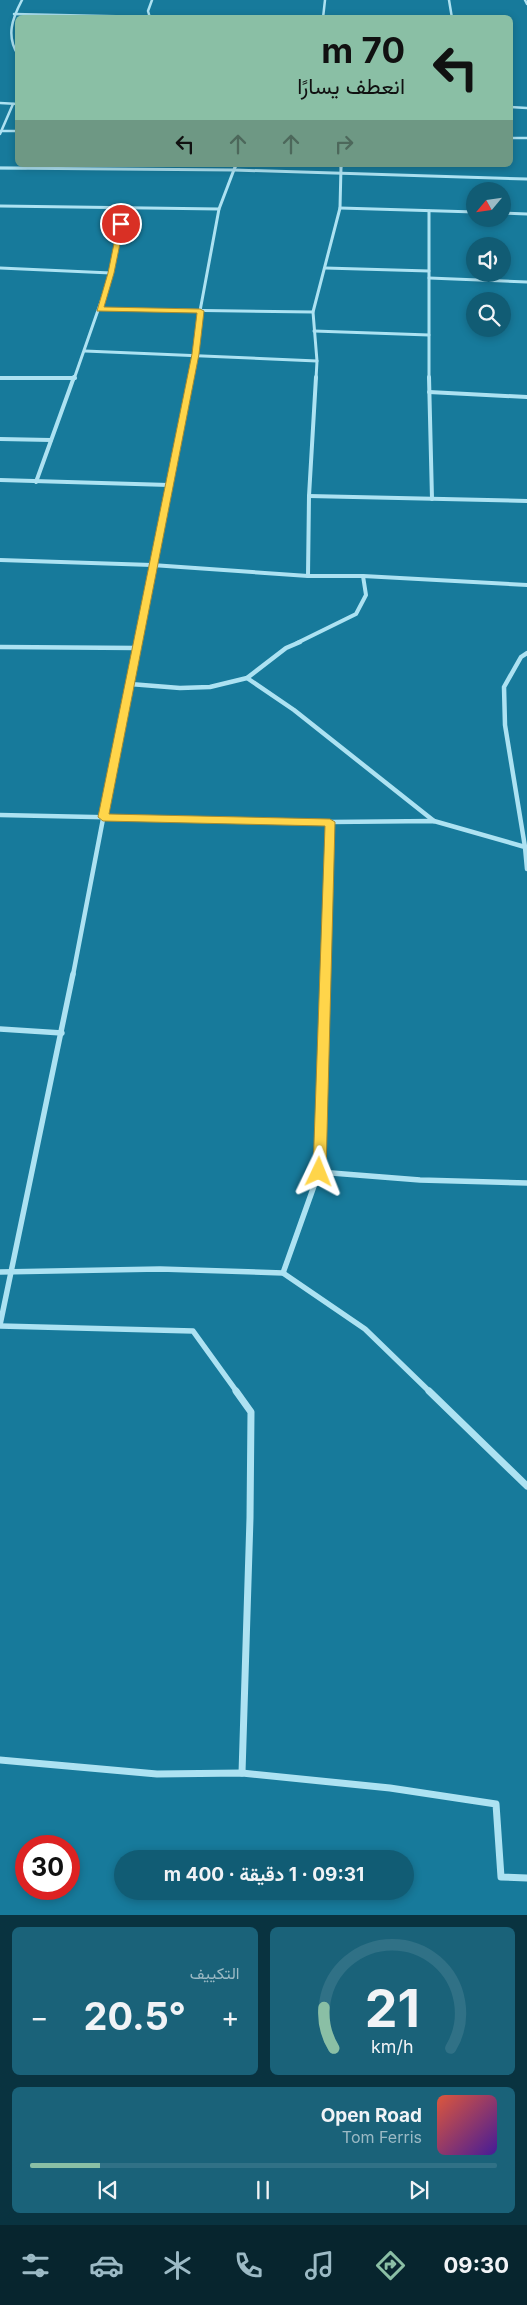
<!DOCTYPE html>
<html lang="ar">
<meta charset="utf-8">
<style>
:root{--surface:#115c74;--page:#1a6279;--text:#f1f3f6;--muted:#9cbac5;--line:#307186;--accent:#8abfa5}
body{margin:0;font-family:Inter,Vazirmatn,sans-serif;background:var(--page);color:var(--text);direction:rtl;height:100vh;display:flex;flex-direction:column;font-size:19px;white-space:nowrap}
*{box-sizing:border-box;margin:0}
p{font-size:16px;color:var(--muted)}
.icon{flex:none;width:28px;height:28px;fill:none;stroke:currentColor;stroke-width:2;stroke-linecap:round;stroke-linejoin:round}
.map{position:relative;height:1915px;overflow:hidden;direction:ltr}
.details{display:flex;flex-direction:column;gap:12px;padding:12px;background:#093340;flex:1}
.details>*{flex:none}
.hud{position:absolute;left:15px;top:15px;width:498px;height:152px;border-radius:8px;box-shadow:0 2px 8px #0003;direction:rtl;background:#8abfa5;color:#111;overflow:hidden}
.needle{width:32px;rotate:241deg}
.controls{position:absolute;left:466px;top:182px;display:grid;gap:10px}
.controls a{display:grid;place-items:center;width:45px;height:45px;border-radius:50%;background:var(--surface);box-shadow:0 2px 8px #0003;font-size:25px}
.speed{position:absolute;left:15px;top:1835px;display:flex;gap:10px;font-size:25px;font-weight:700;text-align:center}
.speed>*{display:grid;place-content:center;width:65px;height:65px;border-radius:50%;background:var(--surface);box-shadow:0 2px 8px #0003;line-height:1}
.speed .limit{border:8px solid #d22;background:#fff;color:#111}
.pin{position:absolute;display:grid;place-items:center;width:42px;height:42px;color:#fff;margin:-21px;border:2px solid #fff;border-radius:50%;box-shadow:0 1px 5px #0007}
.me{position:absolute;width:55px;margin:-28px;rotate:2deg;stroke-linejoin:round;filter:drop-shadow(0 0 4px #0008)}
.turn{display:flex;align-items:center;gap:18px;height:105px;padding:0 25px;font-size:22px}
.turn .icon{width:65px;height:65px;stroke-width:2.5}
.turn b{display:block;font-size:35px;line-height:42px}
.lanes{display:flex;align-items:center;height:48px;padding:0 25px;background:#0003;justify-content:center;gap:25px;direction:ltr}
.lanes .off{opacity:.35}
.big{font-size:38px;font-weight:700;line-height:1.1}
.details .widget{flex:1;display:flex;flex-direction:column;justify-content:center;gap:8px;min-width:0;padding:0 18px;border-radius:8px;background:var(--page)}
.details .dial{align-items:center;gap:0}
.dial svg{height:130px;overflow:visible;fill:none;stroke:var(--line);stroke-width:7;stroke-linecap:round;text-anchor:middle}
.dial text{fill:var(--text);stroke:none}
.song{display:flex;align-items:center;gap:15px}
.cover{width:60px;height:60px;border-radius:8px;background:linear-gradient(135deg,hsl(10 70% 55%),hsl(260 70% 35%))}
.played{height:5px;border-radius:2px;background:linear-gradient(90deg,var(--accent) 15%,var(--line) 15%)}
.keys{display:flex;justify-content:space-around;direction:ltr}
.heat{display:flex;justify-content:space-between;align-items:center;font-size:28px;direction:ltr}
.details .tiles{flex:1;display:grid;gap:12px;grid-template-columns:1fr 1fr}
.widget:last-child{grid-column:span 2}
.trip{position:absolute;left:114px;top:1850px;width:300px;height:50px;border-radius:25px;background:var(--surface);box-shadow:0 2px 8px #0003;font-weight:700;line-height:50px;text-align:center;direction:rtl}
.tabs{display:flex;height:80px;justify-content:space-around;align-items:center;background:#07252e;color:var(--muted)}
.tabs .icon{width:35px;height:35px}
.tabs .current{color:var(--accent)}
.tabs b{font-size:22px;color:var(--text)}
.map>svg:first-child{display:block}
</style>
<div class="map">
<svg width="527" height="1915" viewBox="0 0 527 1915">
<rect width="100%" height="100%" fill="#177a9b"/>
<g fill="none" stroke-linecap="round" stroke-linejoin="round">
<g stroke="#ade2f2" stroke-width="2.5">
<polyline points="449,0 452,18"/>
<polyline points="525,0 527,4"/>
<polyline points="14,14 150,17"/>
<polyline points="150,18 148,11 152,0"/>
<polyline points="323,18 325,0"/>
<path d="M 18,55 C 6,36 12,19 22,0"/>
<polyline points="0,103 18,104"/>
<polyline points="510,107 527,108"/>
<polyline points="1,131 18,131"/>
<polyline points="0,134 13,104"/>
<polyline points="510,138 527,138"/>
<polyline points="0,168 26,168"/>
<polyline points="235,168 236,165"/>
<polyline points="341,168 341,165"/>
</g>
<g stroke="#ade2f2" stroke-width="3">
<polyline points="0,168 234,170 527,179"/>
<polyline points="0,206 219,209"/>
<polyline points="340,208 475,212"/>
<polyline points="429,211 429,379"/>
<polyline points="502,213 527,214"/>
<polyline points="0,268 111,273"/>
<polyline points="325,268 429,271"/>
<polyline points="429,278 527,282"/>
<polyline points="99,309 313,312"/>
<polyline points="314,331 429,335"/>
<polyline points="85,351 317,361"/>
<polyline points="0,378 75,378"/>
<polyline points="74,379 111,273 124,207"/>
<polyline points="191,379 196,354 200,311 219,209 235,167"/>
<polyline points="316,379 317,361 313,312 340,208 341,167"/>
</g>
<g stroke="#ade2f2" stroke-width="4">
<polyline points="429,377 432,499"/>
<polyline points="0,378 75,378"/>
<polyline points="429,392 527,397"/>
<polyline points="0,439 51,440"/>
<polyline points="0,480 169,485"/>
<polyline points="36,482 74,377"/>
<polyline points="309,496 527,501"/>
<polyline points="0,560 152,565 308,576 363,576 527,585"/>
<polyline points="308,576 309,496 316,377"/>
<polyline points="137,643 191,377"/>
<polyline points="297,643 356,614 366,595 363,576"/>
</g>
<g stroke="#ade2f2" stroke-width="4.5">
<polyline points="0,647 137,648"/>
<polyline points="247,678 294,710 434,821"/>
<polyline points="130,684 180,688 210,687 247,678 286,648 300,642"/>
<polyline points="0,815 330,822 434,821 525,847 527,869"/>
<polyline points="525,847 505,725 504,687 521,657 527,653"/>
<polyline points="73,975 137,642"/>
<polyline points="325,975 330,822"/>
</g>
<g stroke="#ade2f2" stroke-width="5.5">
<polyline points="0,1029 62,1033"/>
<polyline points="319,1172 420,1180 527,1183"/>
<polyline points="0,1272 160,1269 283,1273 365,1329 430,1392"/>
<polyline points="283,1273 319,1172 325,974"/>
<polyline points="0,1325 73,974"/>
<polyline points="0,1326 193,1331 237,1392"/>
</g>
<g stroke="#ade2f2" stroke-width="7">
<polyline points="236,1391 251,1412 250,1518 242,1773"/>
<polyline points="429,1391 527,1486"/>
<polyline points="0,1760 157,1774 242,1773 390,1788 496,1804 501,1877 527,1878"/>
</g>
</g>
<polygon fill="#ffd54a" stroke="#a68a30" points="121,222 124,224 114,273 104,307 200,309 204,311 199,354 109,814 330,819 335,822 326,1172 324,1176 319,1178 315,1176 313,1172 325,826 103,821 98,817 192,354 197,313 97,311 108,273 118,224"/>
</svg>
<div class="controls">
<a><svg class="needle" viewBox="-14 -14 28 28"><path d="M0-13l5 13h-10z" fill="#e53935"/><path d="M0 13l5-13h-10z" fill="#9cbac5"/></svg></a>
<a><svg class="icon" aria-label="sound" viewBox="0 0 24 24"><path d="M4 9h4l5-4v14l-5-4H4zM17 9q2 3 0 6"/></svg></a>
<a><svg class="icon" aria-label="search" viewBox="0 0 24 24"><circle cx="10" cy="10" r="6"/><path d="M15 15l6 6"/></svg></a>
</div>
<div class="speed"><div class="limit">30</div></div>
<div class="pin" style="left:121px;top:224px;background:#d93025"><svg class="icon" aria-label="arrive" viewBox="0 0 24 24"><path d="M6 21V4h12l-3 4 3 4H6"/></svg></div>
<svg class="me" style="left:319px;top:1172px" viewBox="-20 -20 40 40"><path d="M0-17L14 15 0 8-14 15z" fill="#ffd54a" stroke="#fff" stroke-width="4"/></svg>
<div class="trip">09:31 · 1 دقيقة · 400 m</div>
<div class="hud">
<div class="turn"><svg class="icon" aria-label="left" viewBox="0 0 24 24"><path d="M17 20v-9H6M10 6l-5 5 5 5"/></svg><div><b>70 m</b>انعطف يسارًا</div></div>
<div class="lanes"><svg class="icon" aria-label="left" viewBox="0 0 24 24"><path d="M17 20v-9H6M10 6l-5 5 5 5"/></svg><svg class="icon off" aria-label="ahead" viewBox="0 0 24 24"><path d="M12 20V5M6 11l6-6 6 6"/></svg><svg class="icon off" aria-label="ahead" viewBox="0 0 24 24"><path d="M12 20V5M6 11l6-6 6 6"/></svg><svg class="icon off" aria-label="right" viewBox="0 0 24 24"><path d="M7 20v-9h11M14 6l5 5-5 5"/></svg></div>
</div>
</div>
<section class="details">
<div class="tiles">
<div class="widget dial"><svg viewBox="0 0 100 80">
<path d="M14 69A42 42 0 1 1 86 69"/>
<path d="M14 69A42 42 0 0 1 8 44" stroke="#8abfa5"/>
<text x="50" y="56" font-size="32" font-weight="700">21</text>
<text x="50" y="72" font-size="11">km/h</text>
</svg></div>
<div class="widget"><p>التكييف</p>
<div class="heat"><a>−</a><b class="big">20.5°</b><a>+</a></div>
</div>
<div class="widget">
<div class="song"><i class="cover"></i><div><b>Open Road</b><p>Tom Ferris</p></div></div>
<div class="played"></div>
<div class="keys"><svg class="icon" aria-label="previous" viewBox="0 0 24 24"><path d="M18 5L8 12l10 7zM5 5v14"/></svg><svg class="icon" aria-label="pause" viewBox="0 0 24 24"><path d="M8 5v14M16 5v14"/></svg><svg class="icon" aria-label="next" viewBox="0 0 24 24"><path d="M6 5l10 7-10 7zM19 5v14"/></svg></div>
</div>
</div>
</section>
<nav class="tabs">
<b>09:30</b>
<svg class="icon current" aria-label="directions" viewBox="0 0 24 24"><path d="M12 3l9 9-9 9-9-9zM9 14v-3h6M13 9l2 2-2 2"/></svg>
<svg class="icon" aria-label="music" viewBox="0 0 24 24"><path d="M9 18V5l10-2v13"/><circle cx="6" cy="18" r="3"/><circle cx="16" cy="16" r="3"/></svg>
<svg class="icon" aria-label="phone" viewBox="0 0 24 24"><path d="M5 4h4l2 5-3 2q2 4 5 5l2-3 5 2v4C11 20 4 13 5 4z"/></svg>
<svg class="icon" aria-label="climate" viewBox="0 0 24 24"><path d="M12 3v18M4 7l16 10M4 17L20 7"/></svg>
<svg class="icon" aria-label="car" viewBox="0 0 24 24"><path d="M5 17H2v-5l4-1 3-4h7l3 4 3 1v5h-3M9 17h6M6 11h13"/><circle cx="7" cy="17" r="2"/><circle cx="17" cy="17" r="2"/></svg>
<svg class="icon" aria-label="filters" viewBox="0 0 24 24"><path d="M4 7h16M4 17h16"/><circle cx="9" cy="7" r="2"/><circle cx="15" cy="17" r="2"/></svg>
</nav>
